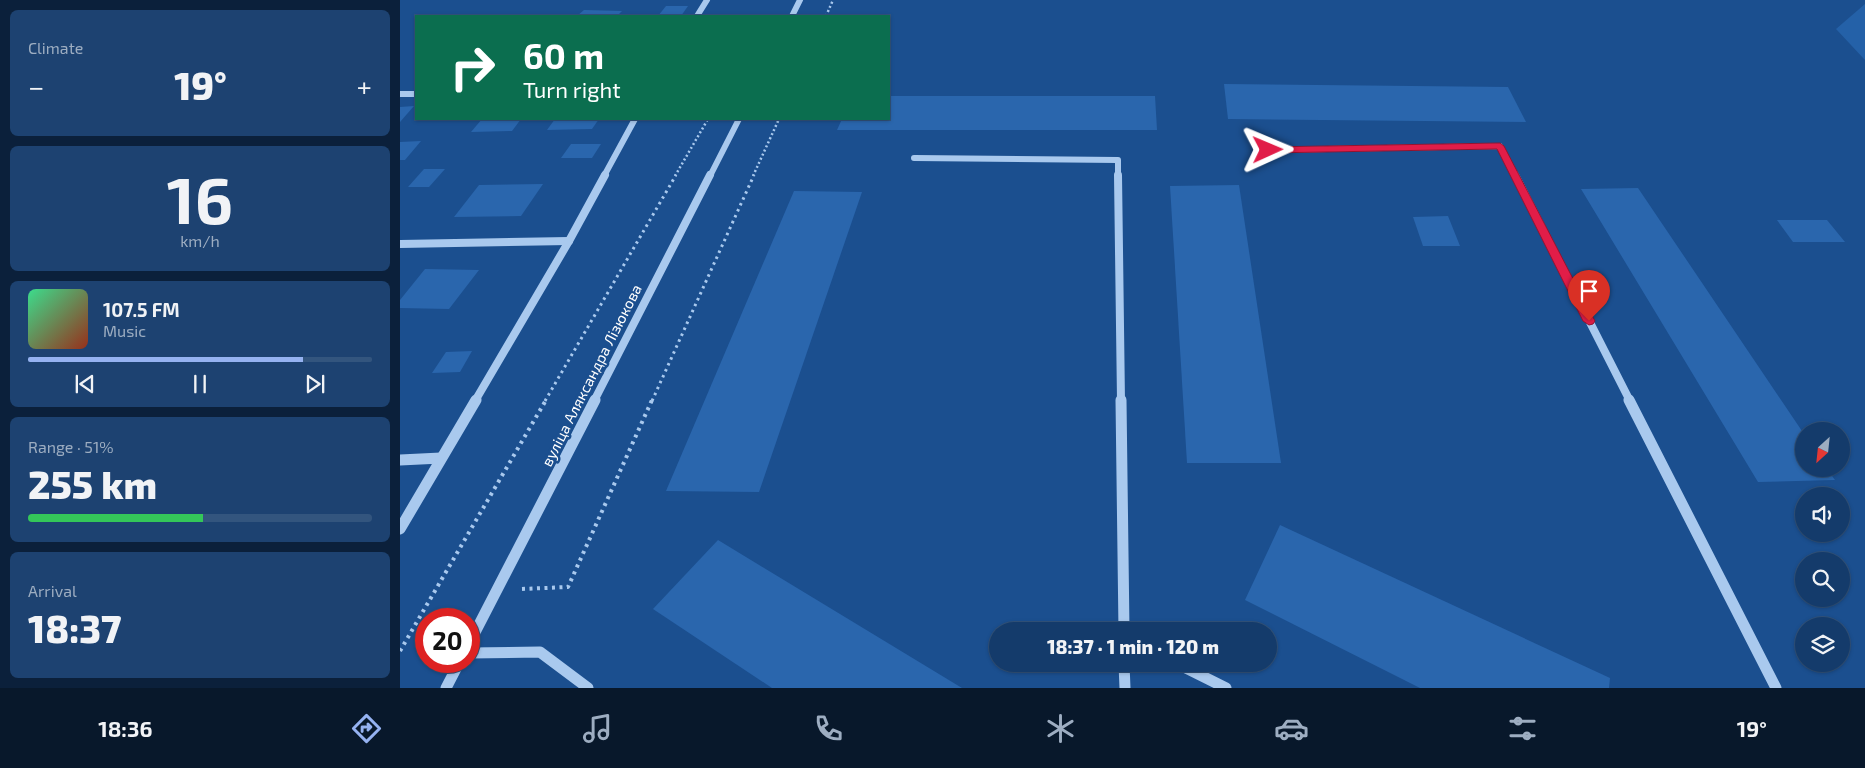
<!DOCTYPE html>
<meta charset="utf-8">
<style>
:root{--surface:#143b6b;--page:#1d4271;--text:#f1f3f6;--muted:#9dadc1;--line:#33557e;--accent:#95b2f1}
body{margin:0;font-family:"Exo 2",sans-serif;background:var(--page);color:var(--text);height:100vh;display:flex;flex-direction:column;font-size:19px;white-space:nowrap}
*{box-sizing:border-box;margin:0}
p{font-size:16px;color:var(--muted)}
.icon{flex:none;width:28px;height:28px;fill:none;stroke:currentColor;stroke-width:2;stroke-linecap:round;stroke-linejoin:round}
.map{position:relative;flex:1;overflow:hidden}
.details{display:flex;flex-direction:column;gap:10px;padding:10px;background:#0b203b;width:400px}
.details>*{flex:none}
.guide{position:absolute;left:15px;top:15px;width:475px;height:105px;border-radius:0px;box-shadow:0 1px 4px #0004,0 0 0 1px var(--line);background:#0b6e4f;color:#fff;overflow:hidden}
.needle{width:32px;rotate:207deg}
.tools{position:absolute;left:1395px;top:422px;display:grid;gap:10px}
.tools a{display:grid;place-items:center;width:55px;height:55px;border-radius:50%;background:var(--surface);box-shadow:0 1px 4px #0004,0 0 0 1px var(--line);font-size:25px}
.speed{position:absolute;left:15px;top:608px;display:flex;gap:10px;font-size:25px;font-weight:700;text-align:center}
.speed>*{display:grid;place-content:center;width:65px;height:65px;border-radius:50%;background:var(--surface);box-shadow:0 1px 4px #0004,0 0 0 1px var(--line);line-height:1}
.speed .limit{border:8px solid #d22;background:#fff;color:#111}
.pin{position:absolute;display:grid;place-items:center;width:42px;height:42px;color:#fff;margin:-51px -21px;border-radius:50% 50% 50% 0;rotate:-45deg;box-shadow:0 0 5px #0007}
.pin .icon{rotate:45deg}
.me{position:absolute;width:55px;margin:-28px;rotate:89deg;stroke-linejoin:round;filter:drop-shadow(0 0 4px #0008)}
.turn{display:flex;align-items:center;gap:18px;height:105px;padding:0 25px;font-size:22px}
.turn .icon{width:65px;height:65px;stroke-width:2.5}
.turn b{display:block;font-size:35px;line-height:42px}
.big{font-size:38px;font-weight:800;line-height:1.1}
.details .widget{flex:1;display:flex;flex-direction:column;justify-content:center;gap:8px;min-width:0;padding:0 18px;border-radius:8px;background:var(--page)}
.details .dial{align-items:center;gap:0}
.dial b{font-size:65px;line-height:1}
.song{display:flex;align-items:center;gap:15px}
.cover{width:60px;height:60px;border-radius:8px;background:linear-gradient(135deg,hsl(150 70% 55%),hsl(10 70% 35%))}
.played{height:5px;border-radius:2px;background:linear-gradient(90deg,var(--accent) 80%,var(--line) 80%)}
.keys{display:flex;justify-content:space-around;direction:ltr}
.heat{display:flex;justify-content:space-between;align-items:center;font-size:28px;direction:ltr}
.charge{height:8px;border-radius:4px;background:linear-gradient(90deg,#34c759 51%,var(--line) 0)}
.trip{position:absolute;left:589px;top:622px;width:288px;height:50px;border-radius:25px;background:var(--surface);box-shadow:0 1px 4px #0004,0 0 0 1px var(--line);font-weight:800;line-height:50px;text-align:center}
.dock{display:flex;height:80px;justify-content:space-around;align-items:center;background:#08182b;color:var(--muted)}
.dock .icon{width:35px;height:35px}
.dock .current{color:var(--accent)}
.dock b{font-size:22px;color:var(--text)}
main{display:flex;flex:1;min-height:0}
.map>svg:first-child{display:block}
</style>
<main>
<section class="details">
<div class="widget"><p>Climate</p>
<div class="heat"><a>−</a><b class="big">19°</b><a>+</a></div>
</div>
<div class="widget dial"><b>16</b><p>km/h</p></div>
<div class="widget">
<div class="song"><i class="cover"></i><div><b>107.5 FM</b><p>Music</p></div></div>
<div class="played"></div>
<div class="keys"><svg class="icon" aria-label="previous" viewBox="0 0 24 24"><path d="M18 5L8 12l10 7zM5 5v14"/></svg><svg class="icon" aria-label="pause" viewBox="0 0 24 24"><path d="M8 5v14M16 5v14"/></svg><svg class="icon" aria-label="next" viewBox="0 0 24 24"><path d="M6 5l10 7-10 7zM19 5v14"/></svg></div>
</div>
<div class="widget"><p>Range · 51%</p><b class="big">255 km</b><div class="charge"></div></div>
<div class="widget"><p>Arrival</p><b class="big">18:37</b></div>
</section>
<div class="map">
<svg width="1465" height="688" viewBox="0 0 1465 688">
<rect width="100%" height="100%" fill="#1b4f8f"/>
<polygon fill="#2461a8" points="1465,4 1465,60 1436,29"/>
<g fill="#2a66ad">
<polygon points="266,6 288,6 281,16 258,16"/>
<polygon points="184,10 222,11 217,16 177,16"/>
<polygon points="824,84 1108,87 1126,122 828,119"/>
<polygon points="489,96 755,96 757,130 437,130 442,119 489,119"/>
<polygon points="14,106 0,122 0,107"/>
<polygon points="82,119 121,119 112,131 71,132"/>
<polygon points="155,119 199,119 192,129 147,130"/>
<polygon points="21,141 5,160 0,160 0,142"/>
<polygon points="171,144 201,144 192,158 161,158"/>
<polygon points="24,169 45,169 29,187 8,187"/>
<polygon points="143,184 121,216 54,217 79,185"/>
<polygon points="839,185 881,463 787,463 770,186"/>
<polygon points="1238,188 1404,434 1404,469 1427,469 1435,480 1358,482 1181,189"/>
<polygon points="394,191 462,192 359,492 266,491"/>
<polygon points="1048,216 1060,246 1023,246 1013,217"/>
<polygon points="1377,220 1427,220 1445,242 1393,242"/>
<polygon points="25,269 79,270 49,309 0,308 0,300"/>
<polygon points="72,351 60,372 32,373 46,352"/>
<polygon points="880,525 1210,678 1209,688 1020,688 845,600"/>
<polygon points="318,540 562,688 372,688 253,609"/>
</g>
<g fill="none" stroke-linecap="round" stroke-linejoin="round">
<g stroke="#a9c9ee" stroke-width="2.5" stroke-dasharray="2 2.5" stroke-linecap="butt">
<polyline points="426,16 433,0"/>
<polyline points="275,176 308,119"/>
<polyline points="353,176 379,119"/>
</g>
<g stroke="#a9c9ee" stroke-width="3" stroke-dasharray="2.5 4" stroke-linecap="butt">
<polyline points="145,401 276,175"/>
<polyline points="252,401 354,175"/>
</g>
<g stroke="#a9c9ee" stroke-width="4" stroke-dasharray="3 4.5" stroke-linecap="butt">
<polyline points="122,589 168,587 252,400"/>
<polyline points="0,651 146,400"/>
</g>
<g stroke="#a9c9ee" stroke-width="6">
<polyline points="297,16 307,0"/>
<polyline points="392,16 400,0"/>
<polyline points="0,94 16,94"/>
<polyline points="868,150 1100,146 1115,176"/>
<polyline points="514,158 718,160 718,176"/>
<polyline points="204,176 235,119"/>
<polyline points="310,176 339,119"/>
</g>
<g stroke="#a9c9ee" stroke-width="8">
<polyline points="718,175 721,401"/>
<polyline points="1115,175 1230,401"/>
<polyline points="0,244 169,241"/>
<polyline points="75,401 169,241 205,175"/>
<polyline points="194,401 310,175"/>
</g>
<g stroke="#a9c9ee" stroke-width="11">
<polyline points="721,400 724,631"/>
<polyline points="1229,400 1376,688"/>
<polyline points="0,460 41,458"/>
<polyline points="0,529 76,400"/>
<polyline points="69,644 195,400"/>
<polyline points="69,653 140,652 188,688"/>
<polyline points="724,664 725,688"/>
<polyline points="778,664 826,688"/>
<polyline points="46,688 60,661"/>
</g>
</g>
<polygon fill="#e11d48" stroke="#92132f" points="1100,143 1104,146 1195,321 1193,324 1189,325 1183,321 1097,149 868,153 863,150 868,147"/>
<g text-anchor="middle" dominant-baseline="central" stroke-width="5" stroke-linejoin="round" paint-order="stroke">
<g font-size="15" fill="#fff" stroke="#1b4f8f">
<text transform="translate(191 375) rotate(-63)">вуліца Аляксандра Лізюкова</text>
</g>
</g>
</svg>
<div class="tools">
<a><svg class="needle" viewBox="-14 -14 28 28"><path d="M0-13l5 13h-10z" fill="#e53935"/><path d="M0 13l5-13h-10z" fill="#9dadc1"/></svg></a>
<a><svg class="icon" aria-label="sound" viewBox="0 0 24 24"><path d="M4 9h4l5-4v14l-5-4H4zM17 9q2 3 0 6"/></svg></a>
<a><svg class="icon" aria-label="search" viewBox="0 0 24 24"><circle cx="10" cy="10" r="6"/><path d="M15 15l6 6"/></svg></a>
<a><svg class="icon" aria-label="layers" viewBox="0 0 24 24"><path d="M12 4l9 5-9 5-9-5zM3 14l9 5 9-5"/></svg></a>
</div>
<div class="speed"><div class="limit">20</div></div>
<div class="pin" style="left:1189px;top:321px;background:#d93025"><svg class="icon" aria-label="arrive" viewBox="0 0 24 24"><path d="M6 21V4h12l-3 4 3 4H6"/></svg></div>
<svg class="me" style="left:868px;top:150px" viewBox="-20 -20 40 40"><path d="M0-17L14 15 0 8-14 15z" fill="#e11d48" stroke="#fff" stroke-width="4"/></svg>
<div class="trip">18:37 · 1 min · 120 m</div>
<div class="guide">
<div class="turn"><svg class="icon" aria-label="right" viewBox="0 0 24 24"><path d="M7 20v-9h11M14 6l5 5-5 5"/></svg><div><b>60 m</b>Turn right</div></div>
</div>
</div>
</main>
<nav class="dock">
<b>18:36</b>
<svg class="icon current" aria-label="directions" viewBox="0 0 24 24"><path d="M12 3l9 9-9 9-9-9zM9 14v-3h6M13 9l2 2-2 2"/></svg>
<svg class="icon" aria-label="music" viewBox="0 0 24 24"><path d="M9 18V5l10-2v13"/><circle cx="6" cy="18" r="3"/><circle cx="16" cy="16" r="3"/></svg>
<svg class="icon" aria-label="phone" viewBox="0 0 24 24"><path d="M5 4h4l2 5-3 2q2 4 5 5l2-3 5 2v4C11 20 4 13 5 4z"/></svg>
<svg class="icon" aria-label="climate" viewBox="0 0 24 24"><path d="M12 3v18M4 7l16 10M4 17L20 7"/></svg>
<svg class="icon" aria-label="car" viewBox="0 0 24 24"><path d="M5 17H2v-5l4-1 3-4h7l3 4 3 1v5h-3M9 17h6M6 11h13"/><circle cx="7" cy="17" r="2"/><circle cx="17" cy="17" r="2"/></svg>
<svg class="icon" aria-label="filters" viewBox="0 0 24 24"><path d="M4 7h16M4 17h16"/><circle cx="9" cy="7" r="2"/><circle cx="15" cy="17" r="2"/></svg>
<b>19°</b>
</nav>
